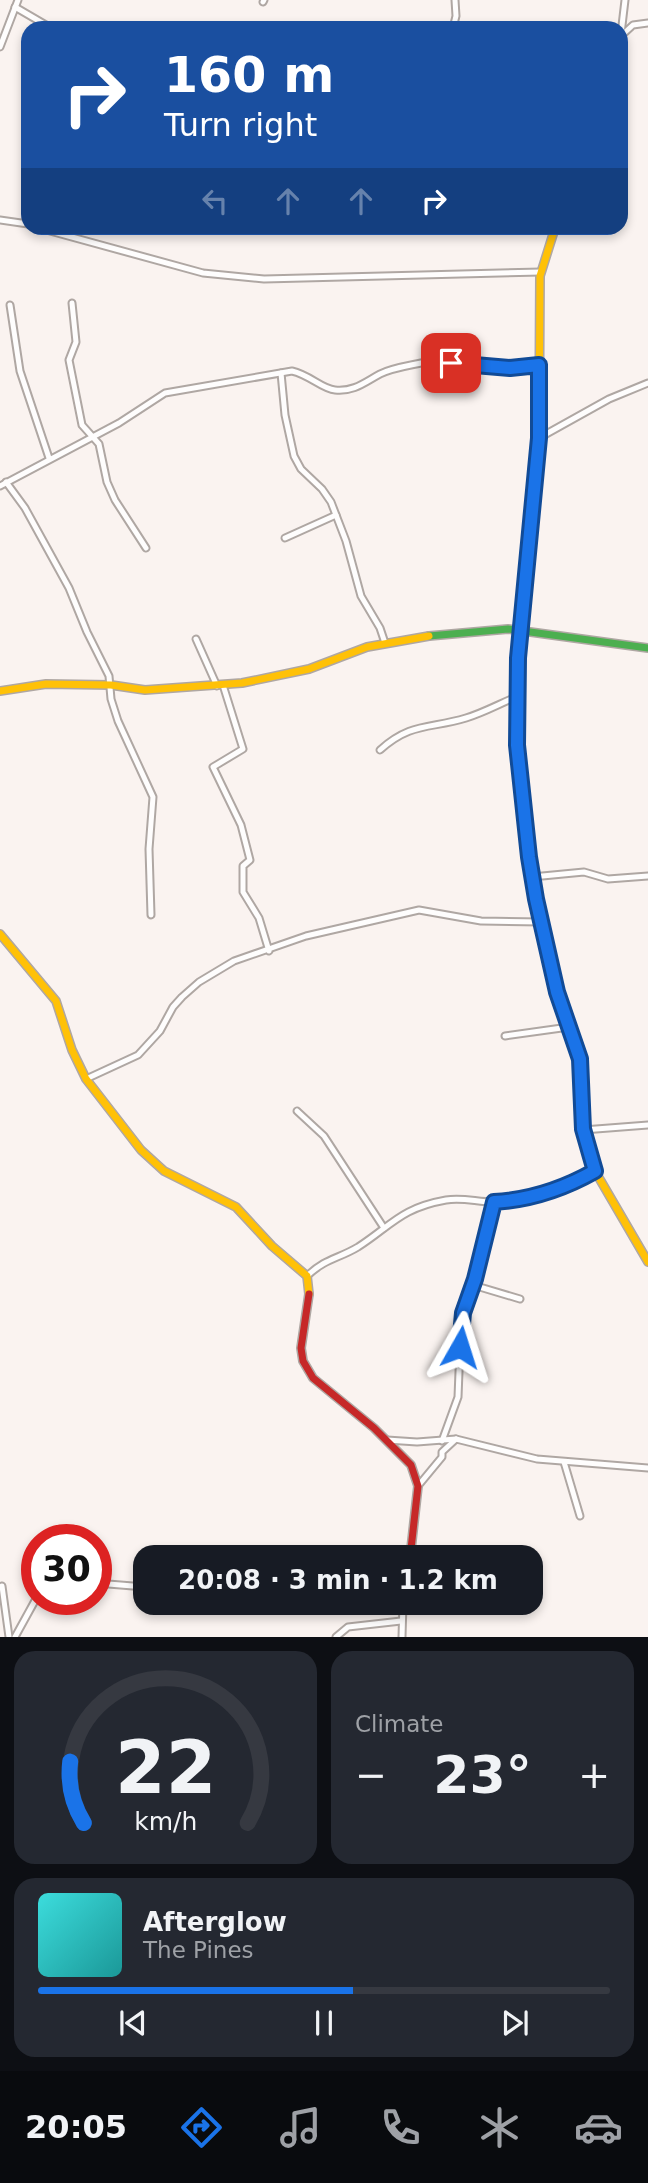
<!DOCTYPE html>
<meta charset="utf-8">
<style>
:root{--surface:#171b24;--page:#242831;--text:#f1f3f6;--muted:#9ea1a6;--line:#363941;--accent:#1a73e8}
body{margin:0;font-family:"DejaVu Sans",sans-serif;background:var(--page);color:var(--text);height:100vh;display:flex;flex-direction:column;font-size:26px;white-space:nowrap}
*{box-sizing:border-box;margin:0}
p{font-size:23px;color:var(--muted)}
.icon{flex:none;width:38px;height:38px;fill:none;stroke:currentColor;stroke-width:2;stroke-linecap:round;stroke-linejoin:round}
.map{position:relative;height:1637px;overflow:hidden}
.sheet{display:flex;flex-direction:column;gap:14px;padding:14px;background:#0d0f14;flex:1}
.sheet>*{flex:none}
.hud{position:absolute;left:21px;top:21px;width:607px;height:214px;border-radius:21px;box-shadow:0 4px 10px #0003;background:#1a4fa0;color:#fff;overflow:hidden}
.speed{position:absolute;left:21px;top:1524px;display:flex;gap:14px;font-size:35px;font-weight:700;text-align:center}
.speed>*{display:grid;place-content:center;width:91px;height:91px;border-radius:50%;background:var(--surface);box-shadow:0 4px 10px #0003;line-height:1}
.speed .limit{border:10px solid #d22;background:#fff;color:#111}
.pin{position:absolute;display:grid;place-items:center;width:60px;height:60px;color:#fff;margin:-30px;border-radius:14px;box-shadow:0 4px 10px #0006}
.me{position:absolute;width:77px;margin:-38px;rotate:6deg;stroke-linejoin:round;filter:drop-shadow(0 0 5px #0008)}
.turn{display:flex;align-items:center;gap:24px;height:147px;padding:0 28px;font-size:32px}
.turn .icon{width:91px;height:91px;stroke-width:2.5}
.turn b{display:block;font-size:49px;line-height:60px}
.lanes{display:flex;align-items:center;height:66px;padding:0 28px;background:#0003;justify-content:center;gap:35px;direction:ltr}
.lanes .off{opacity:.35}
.big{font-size:52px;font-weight:800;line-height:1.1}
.sheet .widget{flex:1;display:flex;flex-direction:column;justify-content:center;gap:10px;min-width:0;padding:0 24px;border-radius:21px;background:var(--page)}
.sheet .dial{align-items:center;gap:0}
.dial svg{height:182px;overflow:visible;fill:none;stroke:var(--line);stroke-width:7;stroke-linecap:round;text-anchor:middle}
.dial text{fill:var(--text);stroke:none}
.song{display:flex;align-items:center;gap:21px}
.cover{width:84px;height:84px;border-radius:10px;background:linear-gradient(135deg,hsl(180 70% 55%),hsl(180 70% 35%))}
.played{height:7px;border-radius:4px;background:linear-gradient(90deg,var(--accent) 55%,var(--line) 55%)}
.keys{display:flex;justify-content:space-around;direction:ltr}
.heat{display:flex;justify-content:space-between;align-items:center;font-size:38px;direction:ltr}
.sheet .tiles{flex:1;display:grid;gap:14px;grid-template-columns:1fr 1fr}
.widget:last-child{grid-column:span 2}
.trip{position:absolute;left:133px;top:1545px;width:410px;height:70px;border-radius:21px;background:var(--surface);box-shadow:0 4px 10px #0003;font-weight:800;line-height:70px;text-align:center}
.dock{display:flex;height:112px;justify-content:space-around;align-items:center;background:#090b0e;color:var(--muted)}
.dock .icon{width:49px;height:49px}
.dock .active{color:var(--accent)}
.dock b{font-size:32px;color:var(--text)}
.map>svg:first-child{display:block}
</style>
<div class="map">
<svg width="648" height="1637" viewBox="0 0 648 1637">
<rect width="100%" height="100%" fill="#faf3f0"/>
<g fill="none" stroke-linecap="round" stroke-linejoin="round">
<g stroke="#afa7a3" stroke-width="9">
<g id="street">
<polyline points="263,2 264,0"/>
<polyline points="15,7 51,28"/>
<polyline points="453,28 456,16 455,0"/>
<polyline points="621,34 625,0"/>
<polyline points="621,36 633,25 648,23"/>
<polyline points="0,47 18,0"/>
<polyline points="0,220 28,224"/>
<polyline points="39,228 203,273 264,279 541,272"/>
<polyline points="72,303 76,342 69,360 82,425 99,444 107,482 115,500 146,548"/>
<polyline points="10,305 20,371 49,458"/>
<polyline points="281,373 285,415 294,456 301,469 322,489 331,502 346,541 361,596 380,628 385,643"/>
<polyline points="539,438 609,399 648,383"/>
<polyline points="6,482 25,508 69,588 87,632 109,676 111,699 118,721 153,797 149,849 151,915"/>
<path d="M 0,486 L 119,423 L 165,393 L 292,371 C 310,375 322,389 335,390 C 354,392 365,382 380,374 C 392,368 407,366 421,363 C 460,357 500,372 539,365"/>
<polyline points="285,538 336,515"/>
<polyline points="196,639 217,686"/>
<polyline points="223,685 243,749 213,767 241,825 250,860 243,866 243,892 259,918 269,951"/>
<path d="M 380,750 C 411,722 430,729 466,718 C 483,713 499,704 516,697"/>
<polyline points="532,877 584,872 608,879 648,876"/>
<polyline points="505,1036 569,1027"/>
<polyline points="86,1079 138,1055 160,1031 173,1007 182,997 199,982 234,961 306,936 419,910 481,921 541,922"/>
<polyline points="297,1111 324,1136 384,1228"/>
<polyline points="583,1130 648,1125"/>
<path d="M 307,1276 C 326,1258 338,1259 358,1247 C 392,1225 401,1208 446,1200 C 462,1197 477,1202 494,1202 C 528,1202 566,1187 595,1171"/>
<polyline points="473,1285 520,1299"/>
<polyline points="387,1440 417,1442 456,1439 537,1459 648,1468"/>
<polyline points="442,1441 458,1397 461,1321 494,1202"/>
<polyline points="564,1462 580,1516"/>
<polyline points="418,1486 442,1457 442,1452 456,1439"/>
<polyline points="96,1583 145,1587"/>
<polyline points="2,1586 9,1637"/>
<polyline points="15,1637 37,1597"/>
<polyline points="336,1637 348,1627 401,1621"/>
<polyline points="402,1637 403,1603"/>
</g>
</g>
<g stroke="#afa7a3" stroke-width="10">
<g id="fast">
<path d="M 534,491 C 526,575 513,660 517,745 C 520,817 534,891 550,960"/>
<polyline points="429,636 508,629 648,648"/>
</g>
</g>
<g stroke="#afa7a3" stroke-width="10">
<g id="slow">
<polyline points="534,491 539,438 540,276 555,228"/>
<polyline points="0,691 46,684 111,685 145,690 242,683 309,669 367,647 429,636"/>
<polyline points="0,934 56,1001 72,1050 86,1079 141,1150 164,1171 236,1207 272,1246 307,1276 309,1294"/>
<polyline points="550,960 557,992 580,1059 586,1147 595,1171 648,1262"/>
</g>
</g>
<g stroke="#afa7a3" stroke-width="10">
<polyline id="jam" points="309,1294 301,1348 303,1361 313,1378 374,1428 411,1465 418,1486 410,1558"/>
</g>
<use href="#street" stroke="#fefdfd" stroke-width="5"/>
<use href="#fast" stroke="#4caf50" stroke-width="7"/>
<use href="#slow" stroke="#ffc107" stroke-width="7"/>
<use href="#jam" stroke="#c62828" stroke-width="7"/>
</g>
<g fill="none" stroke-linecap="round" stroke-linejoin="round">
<g stroke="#114b97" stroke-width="18">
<path id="route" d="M 451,363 L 510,368 L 539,365 L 539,438 L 518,658 L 517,745 L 529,857 L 536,899 L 557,992 L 580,1059 L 583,1129 L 595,1171 C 565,1188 529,1200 494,1202 L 475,1279 L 463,1313 L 460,1347"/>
</g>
<use href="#route" stroke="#1a73e8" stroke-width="12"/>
</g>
</svg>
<div class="speed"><div class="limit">30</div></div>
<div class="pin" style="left:451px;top:363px;background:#d93025"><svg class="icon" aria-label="arrive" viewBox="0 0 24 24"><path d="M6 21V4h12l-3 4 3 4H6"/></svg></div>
<svg class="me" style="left:460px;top:1347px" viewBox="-20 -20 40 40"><path d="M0-17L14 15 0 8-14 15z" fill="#1a73e8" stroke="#fff" stroke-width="4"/></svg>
<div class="trip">20:08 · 3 min · 1.2 km</div>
<div class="hud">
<div class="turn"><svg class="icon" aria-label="right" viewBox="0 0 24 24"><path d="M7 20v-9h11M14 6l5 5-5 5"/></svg><div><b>160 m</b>Turn right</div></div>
<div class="lanes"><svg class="icon off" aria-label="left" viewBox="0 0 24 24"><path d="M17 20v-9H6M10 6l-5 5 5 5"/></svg><svg class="icon off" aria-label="ahead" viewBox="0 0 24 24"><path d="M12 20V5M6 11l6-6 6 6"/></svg><svg class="icon off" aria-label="ahead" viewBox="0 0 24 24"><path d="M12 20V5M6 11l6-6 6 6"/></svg><svg class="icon" aria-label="right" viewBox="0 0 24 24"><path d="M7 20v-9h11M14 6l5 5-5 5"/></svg></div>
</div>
</div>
<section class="sheet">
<div class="tiles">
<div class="widget dial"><svg viewBox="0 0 100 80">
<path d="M14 69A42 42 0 1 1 86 69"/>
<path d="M14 69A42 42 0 0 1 8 42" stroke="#1a73e8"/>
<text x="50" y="56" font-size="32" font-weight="700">22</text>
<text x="50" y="72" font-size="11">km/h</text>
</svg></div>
<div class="widget"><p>Climate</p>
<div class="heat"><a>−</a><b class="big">23°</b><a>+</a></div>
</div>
<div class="widget">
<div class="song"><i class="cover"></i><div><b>Afterglow</b><p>The Pines</p></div></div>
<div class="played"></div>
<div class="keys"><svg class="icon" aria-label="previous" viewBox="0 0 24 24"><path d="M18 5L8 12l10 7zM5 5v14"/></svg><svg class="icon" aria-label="pause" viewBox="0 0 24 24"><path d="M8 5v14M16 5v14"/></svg><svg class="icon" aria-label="next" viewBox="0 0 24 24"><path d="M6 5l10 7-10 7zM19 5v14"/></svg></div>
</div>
</div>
</section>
<nav class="dock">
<b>20:05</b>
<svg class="icon active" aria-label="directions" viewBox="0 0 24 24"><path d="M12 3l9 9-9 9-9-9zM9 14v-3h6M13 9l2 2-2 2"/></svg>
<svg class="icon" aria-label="music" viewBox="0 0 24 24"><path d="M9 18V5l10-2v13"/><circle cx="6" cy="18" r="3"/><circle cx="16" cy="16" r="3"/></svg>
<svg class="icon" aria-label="phone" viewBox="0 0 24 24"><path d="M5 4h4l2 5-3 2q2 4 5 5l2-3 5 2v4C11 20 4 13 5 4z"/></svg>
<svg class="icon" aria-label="climate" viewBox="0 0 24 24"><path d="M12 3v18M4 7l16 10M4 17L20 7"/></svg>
<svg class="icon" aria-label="car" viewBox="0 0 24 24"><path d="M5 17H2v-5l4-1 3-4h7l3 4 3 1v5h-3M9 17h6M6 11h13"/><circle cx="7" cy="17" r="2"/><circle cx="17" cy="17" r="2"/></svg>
</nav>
